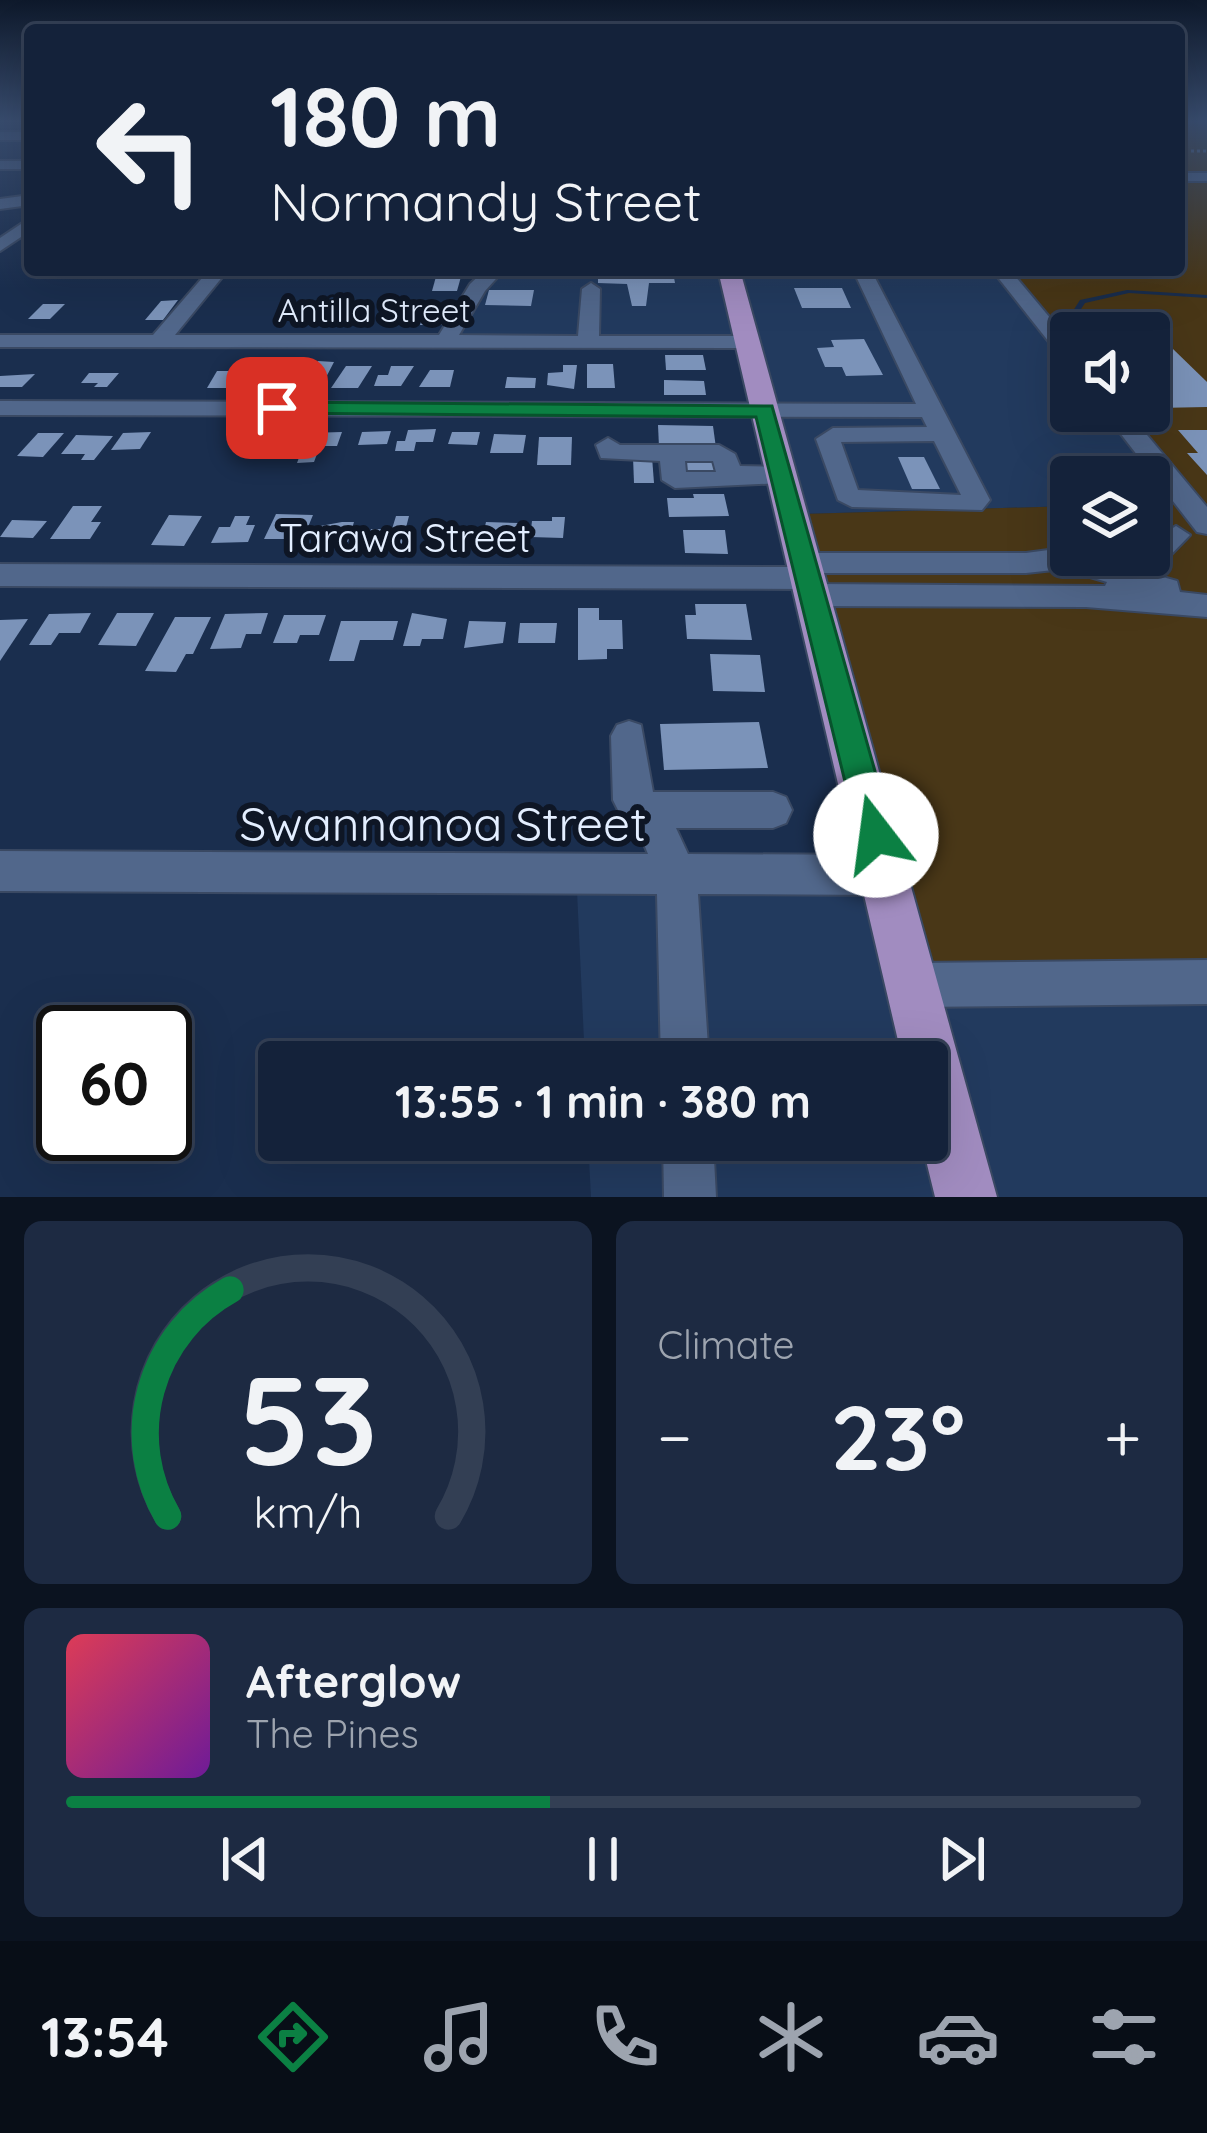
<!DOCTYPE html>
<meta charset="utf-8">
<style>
:root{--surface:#14223a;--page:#1d2a42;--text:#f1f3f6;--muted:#9da4af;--line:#333f54;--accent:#0b8043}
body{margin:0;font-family:Quicksand,sans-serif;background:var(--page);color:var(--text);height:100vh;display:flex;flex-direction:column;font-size:45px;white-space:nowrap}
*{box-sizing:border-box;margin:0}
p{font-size:39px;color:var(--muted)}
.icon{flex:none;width:66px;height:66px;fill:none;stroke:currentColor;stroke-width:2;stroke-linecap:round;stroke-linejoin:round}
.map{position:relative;height:1197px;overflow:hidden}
.side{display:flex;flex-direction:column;gap:24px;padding:24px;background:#0b1320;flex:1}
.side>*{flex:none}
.guide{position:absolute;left:24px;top:24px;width:1161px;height:252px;border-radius:12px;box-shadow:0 12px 48px #0002,0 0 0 3px var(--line);background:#14223a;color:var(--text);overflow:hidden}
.fabs{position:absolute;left:1050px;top:312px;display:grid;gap:24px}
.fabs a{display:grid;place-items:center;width:120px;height:120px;border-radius:12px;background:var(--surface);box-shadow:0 12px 48px #0002,0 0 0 3px var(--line);font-size:60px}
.speed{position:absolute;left:36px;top:1005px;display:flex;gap:24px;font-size:60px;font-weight:700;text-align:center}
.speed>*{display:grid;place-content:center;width:156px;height:156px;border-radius:50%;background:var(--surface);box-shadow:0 12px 48px #0002,0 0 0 3px var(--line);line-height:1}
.speed .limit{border:6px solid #111;border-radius:18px;background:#fff;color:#111}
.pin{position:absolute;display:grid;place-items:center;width:102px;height:102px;color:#fff;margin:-51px;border-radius:24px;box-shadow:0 6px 18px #0006}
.me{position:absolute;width:132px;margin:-66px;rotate:345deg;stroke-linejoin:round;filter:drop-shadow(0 0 9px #0008)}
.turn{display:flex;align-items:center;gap:42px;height:252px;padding:0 48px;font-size:54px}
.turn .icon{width:156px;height:156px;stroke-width:2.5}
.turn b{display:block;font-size:84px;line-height:102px}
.big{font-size:90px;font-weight:700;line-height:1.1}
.side .tile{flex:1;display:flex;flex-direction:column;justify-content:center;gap:18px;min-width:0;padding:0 42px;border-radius:18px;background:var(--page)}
.side .dial{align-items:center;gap:0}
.dial svg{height:312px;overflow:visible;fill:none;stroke:var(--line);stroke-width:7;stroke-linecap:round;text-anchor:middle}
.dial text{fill:var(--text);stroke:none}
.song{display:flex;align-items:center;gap:36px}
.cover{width:144px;height:144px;border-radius:18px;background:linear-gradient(135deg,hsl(350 70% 55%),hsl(280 70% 35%))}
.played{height:12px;border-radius:6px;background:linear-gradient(90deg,var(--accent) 45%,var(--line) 45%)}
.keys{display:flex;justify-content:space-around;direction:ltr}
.heat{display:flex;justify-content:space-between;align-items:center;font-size:66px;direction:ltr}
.side .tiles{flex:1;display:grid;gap:24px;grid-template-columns:1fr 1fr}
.tile:last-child{grid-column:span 2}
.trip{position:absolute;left:258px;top:1041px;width:690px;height:120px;border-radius:12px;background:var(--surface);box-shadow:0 12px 48px #0002,0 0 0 3px var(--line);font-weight:700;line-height:120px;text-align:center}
.tabs{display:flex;height:192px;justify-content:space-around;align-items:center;background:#080e17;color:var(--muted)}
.tabs .icon{width:84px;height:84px}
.tabs .active{color:var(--accent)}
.tabs b{font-size:54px;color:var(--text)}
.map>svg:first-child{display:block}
</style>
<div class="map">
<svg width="1207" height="1197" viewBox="0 0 1207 1197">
<rect width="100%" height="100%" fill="#1a2e4e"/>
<g fill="#223a5e">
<polygon points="474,270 723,270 739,338 460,337"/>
<polygon points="736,270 1005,270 1071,351 1071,411 1120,411 1155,453 1098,456 1115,477 1071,477 1071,506 802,514"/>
<polygon points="577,891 875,892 915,1062 585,1062"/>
<polygon points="1207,959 1207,1197 985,1197 927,977"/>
<polygon points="588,1140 927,1140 947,1197 591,1197"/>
</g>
<g fill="#493717">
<rect x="1179" y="121" width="28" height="52"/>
<polygon points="1179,179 1207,180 1207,295 1127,290 1080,300 1073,311 1085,333 1071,333 1071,351 1005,270 1179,270"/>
<polygon points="1129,293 1207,298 1207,959 927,977 802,514 1071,506 1071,555 1149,555 1149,477 1115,477 1097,454 1154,453 1120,411 1149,411 1149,333 1092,333 1079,312 1085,303"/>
</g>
<g fill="#7b93b9">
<polygon points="598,272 673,272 675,283 649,283 646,306 632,306 627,284 598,283"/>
<polygon points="437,273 462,273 457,291 432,291"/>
<polygon points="794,288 842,288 851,308 802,308"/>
<polygon points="489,290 534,290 531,306 485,305"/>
<polygon points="178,300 163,320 145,320 161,301"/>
<polygon points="43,304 65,304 50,319 28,319"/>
<polygon points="424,312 454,312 450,325 420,325"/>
<polygon points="864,339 883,375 846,376 842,367 825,367 817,348 834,347 831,340"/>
<polygon points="1149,348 1172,348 1207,382 1207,407 1157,408 1149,398"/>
<polygon points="665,355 703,355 706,370 666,370"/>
<polygon points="318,361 334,362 320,389 290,389 301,369 314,370"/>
<polygon points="587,364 613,364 615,388 587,388"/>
<polygon points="563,365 577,365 574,389 547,385 548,373 563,372"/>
<polygon points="346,366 372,366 358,388 331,388"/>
<polygon points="391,366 414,366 401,386 374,386 378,375 388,375"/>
<polygon points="430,370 454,370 450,387 419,387"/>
<polygon points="217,371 247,371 238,388 207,388"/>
<polygon points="89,373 119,373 107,387 94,387 98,383 81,383"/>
<polygon points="35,374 22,387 0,387 0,376"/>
<polygon points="507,377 536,378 535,388 505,388"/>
<polygon points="252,379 283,380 277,390 246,390"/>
<polygon points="664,380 704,381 706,395 664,395"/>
<polygon points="658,425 713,426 716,448 659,447"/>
<polygon points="436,429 433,442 416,442 414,451 395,451 397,441 405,441 408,430"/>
<polygon points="1178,430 1207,430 1207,475 1187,453 1198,453"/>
<polygon points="391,431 387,444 358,445 362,432"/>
<polygon points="151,432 140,449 111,450 123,433"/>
<polygon points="342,432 337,446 320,446 314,462 297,463 308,433"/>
<polygon points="452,432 480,432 477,445 448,444"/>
<polygon points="38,433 64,433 43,457 17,456"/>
<polygon points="494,434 526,435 523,453 490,453"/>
<polygon points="76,435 113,436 94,460 81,460 85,454 61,454"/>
<polygon points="539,437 572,437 571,465 537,465"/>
<polygon points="678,456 713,457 716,478 679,478"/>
<polygon points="633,457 652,457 654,483 634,483"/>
<polygon points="898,457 924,457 940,489 912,489"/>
<polygon points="693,494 724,494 729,516 669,517 667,498 694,498"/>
<polygon points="73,506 102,506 91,522 101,522 90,539 50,539"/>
<polygon points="276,514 313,515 303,539 264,539"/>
<polygon points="169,515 202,516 184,546 151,545"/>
<polygon points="235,516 250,516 246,525 255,525 248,542 211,543 219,527 230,527"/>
<polygon points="396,516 409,516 401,547 366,546 371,529 392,529"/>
<polygon points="552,517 565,517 563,538 530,537 532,521 552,521"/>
<polygon points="12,520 47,521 33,538 0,537"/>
<polygon points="342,522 354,522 348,542 314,542 320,526"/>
<polygon points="486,522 519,523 516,541 482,540"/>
<polygon points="683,530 725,530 728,554 685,553"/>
<polygon points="695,604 746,604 752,640 687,639 685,615 696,615"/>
<polygon points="578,608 599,608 599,620 622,620 623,649 607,649 607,659 578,660"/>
<polygon points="91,613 80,633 59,633 51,645 29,645 49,614"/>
<polygon points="117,613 154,613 136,646 98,645"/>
<polygon points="268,613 261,634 246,634 241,648 210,649 225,614"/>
<polygon points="412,613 447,619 443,639 422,639 420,646 403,646"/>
<polygon points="284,615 326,615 319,635 300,635 297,643 273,643"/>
<polygon points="175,617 211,617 193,654 186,654 176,672 145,671"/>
<polygon points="28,619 0,661 0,620"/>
<polygon points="341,621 398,621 393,640 360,640 354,661 329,661"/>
<polygon points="469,621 506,622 503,643 464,648"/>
<polygon points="520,623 557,623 555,643 518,643"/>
<polygon points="710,654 760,655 765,692 713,691"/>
<polygon points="759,722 768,768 664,770 660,724"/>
</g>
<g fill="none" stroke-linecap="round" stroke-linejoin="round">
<g stroke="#3a4963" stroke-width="4">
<g id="minor">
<rect x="0" y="132" width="30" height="8"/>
<rect x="0" y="161" width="30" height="8"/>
<rect x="1179" y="173" width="28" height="8"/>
<polygon points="30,195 30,205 0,209 0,199"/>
<polygon points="30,218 30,231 0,251 0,238"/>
<polygon points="209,270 228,270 175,335 439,335 470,284 485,270 504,270 485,291 459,335 578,336 582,289 591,283 600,289 599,336 748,336 758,342 748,348 0,347 0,335 153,335"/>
<path d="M 853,270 L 871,270 L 990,500 L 982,510 L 852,507 L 838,500 L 816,439 L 833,428 L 927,427 L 922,417 L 0,415 L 0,401 L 916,404 ZM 934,441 L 961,495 L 858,490 L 841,442 Z"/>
<polygon points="992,270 1010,270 1071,343 1071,363 1064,361"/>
<polygon points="1103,411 1127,411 1207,507 1207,534 1197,532"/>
<path d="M 608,438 L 620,445 L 719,445 L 735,454 L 740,466 L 782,467 L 795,475 L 782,483 L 675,488 L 662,480 L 660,461 L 601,458 L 596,445 ZM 685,461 L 713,461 L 716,472 L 686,472 Z"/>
<path d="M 1176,526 L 1190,535 L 1152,574 L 1177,581 L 1180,592 L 1207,595 L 1207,617 L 1086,607 L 814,606 L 803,603 L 799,595 L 803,589 L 0,586 L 0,564 L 793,567 L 795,556 L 805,553 L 1026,553 L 1071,547 L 1071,555 L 1106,555 L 1103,560 L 1124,566 L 1136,555 L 1149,555 L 1149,544 ZM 1063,569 L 1107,582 L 1105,586 L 820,584 L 821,573 L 1026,573 Z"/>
<polygon points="629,721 641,725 653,792 773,792 786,797 792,810 786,823 773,828 676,828 688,854 886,855 900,861 906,875 900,889 886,895 698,894 709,1062 661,1062 657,894 0,891 0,851 648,854 635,822 619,812 613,800 611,736 617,725"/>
<polygon points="1207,960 1207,1004 913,1007 897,1001 891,985 897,969 913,963"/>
<polygon points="663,1140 713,1140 716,1197 664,1197"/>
</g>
</g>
<g stroke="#3a4963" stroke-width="4">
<polygon id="major" points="718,270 740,270 997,1197 935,1197 921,1140 927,1140 927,1062 903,1062"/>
</g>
<polyline stroke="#60718c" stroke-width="3" stroke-dasharray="3 3" stroke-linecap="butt" points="1179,151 1207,151"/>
<use href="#minor" fill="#51678b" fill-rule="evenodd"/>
<use href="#major" fill="#a18cc0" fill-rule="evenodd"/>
</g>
<linearGradient id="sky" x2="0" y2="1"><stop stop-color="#0e192b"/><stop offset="0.42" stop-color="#384c6e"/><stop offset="1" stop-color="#384c6e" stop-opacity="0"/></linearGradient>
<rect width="1207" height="288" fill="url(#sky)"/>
<polygon fill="#0b8043" stroke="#07532c" stroke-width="3" points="277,402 772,406 893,835 888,847 876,852 863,847 858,835 756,417 270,413 270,404"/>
<g text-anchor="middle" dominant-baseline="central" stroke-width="12" stroke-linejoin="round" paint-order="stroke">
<g font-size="33" fill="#e3eeff" stroke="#0e1625">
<text x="374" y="309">Antilla Street</text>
</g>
<g font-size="39" fill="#e3eeff" stroke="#0e1625">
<text x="405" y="537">Tarawa Street</text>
</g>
<g font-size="48" fill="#e3eeff" stroke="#0e1625">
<text x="443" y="823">Swannanoa Street</text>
</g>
</g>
</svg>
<div class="fabs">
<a><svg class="icon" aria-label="sound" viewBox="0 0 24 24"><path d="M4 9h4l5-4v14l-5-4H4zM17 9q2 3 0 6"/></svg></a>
<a><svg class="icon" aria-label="layers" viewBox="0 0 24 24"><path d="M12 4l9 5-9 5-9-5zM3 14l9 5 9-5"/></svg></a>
</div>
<div class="speed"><div class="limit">60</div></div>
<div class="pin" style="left:277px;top:408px;background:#d93025"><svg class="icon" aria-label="arrive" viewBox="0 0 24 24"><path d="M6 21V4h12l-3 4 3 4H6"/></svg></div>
<svg class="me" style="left:876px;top:835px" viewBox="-20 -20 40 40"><circle r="19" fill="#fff"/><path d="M0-13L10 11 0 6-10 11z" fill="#0b8043"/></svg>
<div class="trip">13:55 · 1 min · 380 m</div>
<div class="guide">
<div class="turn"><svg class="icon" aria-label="left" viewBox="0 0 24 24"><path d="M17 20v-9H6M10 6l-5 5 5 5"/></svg><div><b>180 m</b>Normandy Street</div></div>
</div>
</div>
<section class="side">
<div class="tiles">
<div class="tile dial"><svg viewBox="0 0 100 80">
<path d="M14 69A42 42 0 1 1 86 69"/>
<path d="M14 69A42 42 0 0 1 30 11" stroke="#0b8043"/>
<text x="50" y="56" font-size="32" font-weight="700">53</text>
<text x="50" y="72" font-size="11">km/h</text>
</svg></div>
<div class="tile"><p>Climate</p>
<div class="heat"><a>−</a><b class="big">23°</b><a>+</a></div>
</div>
<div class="tile">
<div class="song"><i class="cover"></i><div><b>Afterglow</b><p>The Pines</p></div></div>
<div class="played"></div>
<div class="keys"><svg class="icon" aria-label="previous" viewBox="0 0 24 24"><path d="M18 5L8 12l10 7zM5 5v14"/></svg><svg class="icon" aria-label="pause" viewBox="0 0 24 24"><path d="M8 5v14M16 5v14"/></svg><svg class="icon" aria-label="next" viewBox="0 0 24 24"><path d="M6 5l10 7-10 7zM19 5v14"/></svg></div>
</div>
</div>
</section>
<nav class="tabs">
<b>13:54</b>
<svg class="icon active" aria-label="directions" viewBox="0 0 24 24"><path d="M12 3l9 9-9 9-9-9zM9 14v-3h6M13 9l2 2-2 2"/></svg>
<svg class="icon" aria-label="music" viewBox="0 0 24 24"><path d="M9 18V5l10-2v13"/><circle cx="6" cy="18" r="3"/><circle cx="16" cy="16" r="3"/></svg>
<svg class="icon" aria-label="phone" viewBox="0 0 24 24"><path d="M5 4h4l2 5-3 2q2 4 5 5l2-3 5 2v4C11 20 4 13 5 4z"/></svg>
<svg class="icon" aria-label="climate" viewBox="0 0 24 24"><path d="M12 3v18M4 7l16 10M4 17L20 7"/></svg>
<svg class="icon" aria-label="car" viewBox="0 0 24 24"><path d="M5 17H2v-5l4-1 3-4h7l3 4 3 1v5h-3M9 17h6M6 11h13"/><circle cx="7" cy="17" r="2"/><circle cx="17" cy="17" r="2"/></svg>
<svg class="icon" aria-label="filters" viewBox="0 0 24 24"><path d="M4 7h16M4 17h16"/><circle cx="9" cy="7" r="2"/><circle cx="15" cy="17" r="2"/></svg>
</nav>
